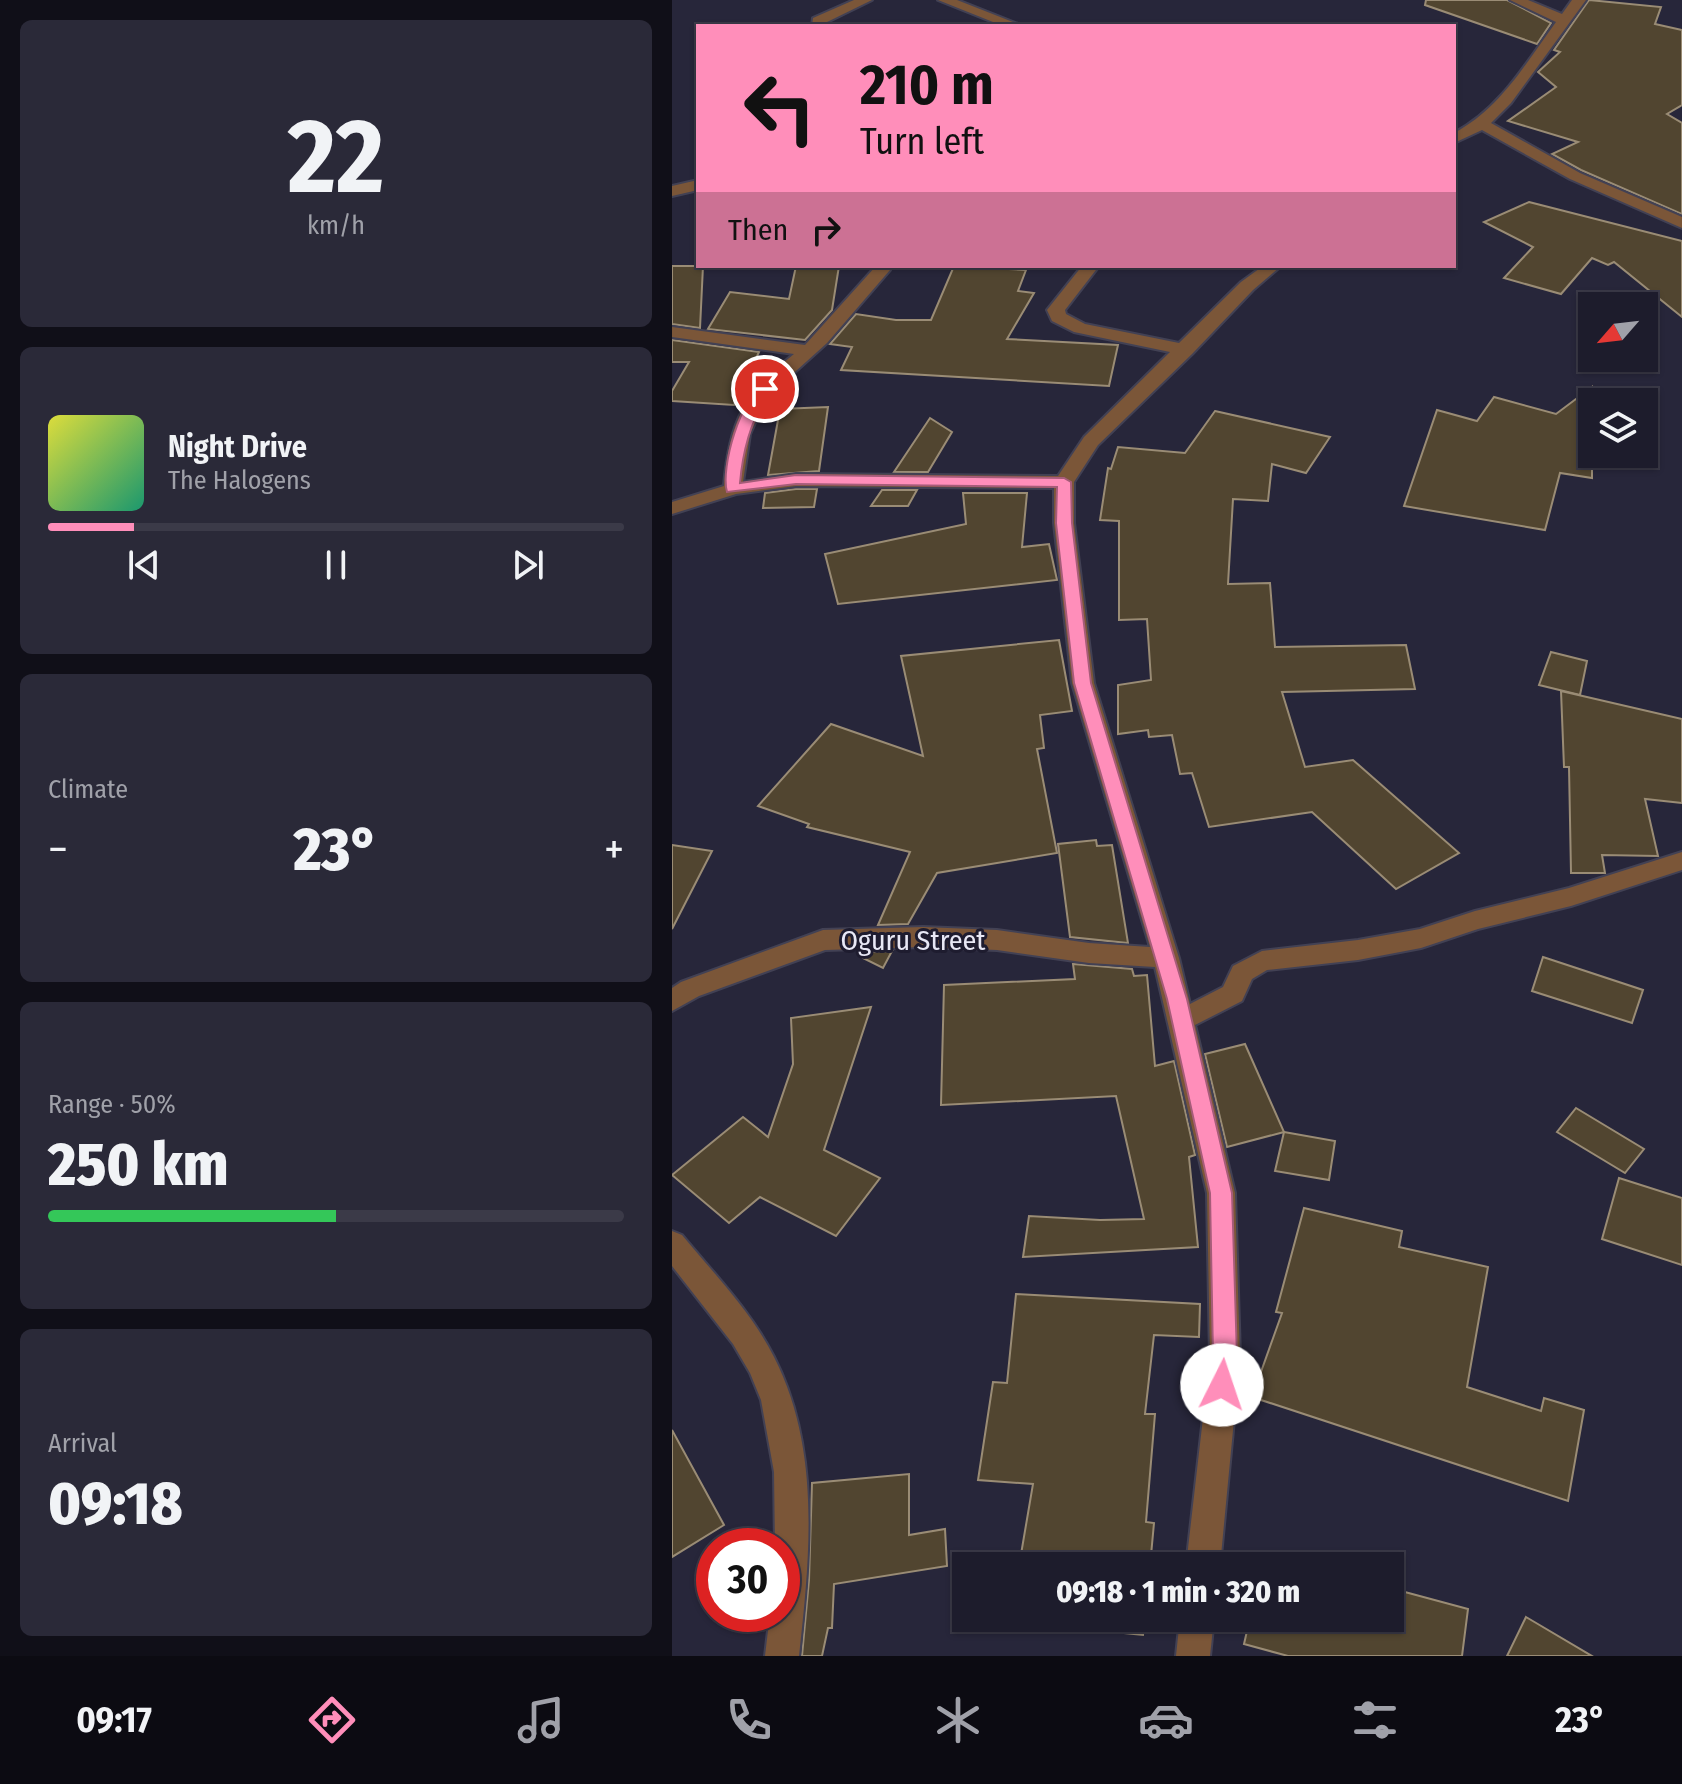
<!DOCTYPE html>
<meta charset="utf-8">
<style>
:root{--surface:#1d1c2c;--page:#2a2938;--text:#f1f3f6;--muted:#a0a1a9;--line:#3b3a48;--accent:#ff8eba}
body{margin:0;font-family:"Fira Sans Condensed",sans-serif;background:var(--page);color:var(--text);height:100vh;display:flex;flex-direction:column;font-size:30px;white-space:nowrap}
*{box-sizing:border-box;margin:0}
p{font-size:26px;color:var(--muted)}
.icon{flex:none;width:44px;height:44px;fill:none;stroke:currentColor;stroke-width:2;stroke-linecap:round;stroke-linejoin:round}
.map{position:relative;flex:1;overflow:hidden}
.side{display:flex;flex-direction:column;gap:20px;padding:20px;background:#100f18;width:672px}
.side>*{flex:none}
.top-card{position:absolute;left:24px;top:24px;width:760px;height:244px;border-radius:0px;box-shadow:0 2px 6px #0004,0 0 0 2px var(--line);background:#ff8eba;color:#111;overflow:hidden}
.needle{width:52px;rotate:242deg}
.buttons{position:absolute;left:906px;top:292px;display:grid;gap:16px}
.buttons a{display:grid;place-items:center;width:80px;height:80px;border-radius:0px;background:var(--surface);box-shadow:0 2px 6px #0004,0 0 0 2px var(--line);font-size:40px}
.speed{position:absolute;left:24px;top:1528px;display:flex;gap:16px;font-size:40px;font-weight:700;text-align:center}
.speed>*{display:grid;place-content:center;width:104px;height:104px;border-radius:50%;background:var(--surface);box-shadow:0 2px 6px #0004,0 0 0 2px var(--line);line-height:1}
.speed .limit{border:12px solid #d22;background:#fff;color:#111}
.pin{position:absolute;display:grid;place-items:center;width:68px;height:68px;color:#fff;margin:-34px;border:4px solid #fff;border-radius:50%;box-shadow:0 2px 8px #0007}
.me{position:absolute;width:88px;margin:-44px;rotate:4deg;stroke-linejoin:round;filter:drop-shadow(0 0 6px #0008)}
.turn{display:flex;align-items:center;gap:28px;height:168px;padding:0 32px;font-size:36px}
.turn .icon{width:104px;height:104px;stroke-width:2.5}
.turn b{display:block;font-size:56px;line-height:68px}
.then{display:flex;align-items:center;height:76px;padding:0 32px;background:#0003;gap:16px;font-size:30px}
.big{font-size:60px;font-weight:800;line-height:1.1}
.side .card{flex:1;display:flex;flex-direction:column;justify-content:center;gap:12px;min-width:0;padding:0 28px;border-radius:12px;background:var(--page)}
.side .dial{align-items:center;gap:0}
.dial b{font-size:104px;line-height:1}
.song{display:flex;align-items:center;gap:24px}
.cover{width:96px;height:96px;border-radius:12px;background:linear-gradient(135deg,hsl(60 70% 55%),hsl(160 70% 35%))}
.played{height:8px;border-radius:4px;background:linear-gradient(90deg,var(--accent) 15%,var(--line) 15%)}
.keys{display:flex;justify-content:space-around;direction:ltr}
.heat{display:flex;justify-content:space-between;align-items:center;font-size:44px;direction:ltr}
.charge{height:12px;border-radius:6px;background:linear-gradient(90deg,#34c759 50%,var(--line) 0)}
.trip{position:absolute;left:280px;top:1552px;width:452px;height:80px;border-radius:0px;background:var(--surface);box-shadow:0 2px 6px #0004,0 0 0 2px var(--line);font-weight:800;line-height:80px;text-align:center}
.dock{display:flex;height:128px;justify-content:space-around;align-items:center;background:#0c0b12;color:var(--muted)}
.dock .icon{width:56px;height:56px}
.dock .active{color:var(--accent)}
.dock b{font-size:36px;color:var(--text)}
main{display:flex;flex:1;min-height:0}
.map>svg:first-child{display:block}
</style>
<main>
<section class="side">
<div class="card dial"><b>22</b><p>km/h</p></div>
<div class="card">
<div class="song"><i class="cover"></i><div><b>Night Drive</b><p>The Halogens</p></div></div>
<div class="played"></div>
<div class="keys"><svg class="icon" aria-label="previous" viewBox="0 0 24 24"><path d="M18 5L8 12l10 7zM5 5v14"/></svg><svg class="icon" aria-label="pause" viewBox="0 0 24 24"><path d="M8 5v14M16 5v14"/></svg><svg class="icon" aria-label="next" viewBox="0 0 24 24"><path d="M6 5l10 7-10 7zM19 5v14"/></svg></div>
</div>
<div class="card"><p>Climate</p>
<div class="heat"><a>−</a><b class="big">23°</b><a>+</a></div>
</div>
<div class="card"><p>Range · 50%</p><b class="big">250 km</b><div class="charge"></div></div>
<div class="card"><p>Arrival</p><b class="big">09:18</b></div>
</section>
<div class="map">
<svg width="1010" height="1656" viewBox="0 0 1010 1656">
<rect width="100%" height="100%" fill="#27263a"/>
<g fill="#514530" stroke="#9a8c75" stroke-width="2">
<polygon points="754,0 835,0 879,23 865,44 753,5"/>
<polygon points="917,0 989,7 983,24 1010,30 1010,105 995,114 1010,123 1010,214 909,170 880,154 906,142 836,121 884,87 866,72 888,52 882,50"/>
<polygon points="857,202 1010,241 1010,317 942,262 936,265 920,258 889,294 832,278 861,247 812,222"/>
<polygon points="0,266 31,266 28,328 0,324"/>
<polygon points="124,266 167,266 160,310 133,340 36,329 58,292 117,299"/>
<polygon points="282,266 354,270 346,291 362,293 335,339 446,345 437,386 169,370 180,347 158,344 184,314 224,320 259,320"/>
<polygon points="0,340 87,352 62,405 0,401 0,391 17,362 0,362"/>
<polygon points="920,387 920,478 888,473 873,530 732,506 765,410 805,421 822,397 884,414"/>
<polygon points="156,407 147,471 96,475 108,409"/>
<polygon points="543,411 658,437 634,473 600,464 596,501 561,499 556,584 598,583 603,647 734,645 743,689 610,692 633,767 681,760 787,853 724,889 640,812 537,827 520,773 508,774 500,735 477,737 476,730 446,734 446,685 479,680 475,619 447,620 447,521 428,520 436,468 439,469 446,447 513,453"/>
<polygon points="258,418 280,432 256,472 222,472"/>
<polygon points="124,489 145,489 142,507 91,508 93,493"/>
<polygon points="210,490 245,490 236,506 199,506"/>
<polygon points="291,493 355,493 350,547 377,544 385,580 166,604 153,554 294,524"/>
<polygon points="387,640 400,711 368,715 372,748 365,749 385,853 265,873 236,924 206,925 238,852 135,827 137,824 86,806 159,724 251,756 229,656"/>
<polygon points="879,652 915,661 908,695 867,685"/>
<polygon points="889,691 1010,719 1010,803 973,799 986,856 930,855 933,873 899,873 897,767 892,767"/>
<polygon points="424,840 425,846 440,845 456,943 398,937 386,844"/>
<polygon points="0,845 40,851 0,929"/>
<polygon points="220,951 211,968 191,958 194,952"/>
<polygon points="871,957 971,990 960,1023 860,991"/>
<polygon points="401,964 460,969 462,976 475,975 483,1066 502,1061 523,1155 517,1157 526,1247 351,1257 357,1216 428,1220 472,1219 444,1096 269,1105 272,985 403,979"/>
<polygon points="199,1007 152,1150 208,1178 164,1236 88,1197 57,1223 0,1175 71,1117 96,1137 121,1064 119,1018"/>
<polygon points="573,1044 612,1132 555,1147 533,1054"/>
<polygon points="904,1108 972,1149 953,1173 885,1132"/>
<polygon points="612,1132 663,1141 657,1180 603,1171"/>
<polygon points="947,1178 1010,1198 1010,1265 930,1239"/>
<polygon points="632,1208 730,1231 727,1247 816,1267 795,1387 869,1411 872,1398 912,1410 896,1501 580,1397 610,1313 604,1312"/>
<polygon points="344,1294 528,1304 527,1337 482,1335 473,1414 483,1414 474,1522 482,1523 478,1566 347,1566 361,1484 306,1480 321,1382 335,1383"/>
<polygon points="0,1430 52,1525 0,1557"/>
<polygon points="237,1474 237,1535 273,1529 275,1566 162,1584 160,1628 156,1628 150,1656 130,1656 137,1580 140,1483"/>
<polygon points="718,1588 796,1609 790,1656 616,1656 572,1644 578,1618 718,1618"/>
<polygon points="854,1617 920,1656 835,1656"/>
<polygon points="403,1618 473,1618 471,1635 402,1628"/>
</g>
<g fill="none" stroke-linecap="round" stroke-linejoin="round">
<g stroke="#424154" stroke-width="4">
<g id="minor">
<polygon points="182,0 200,0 153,23 154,26 140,26 141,18"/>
<polygon points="266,0 285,0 351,26 331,26"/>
<path d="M 838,0 L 856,0 L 890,14 L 900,0 L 914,0 L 839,103 L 819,123 L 908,173 L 1010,217 L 1010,228 L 898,179 L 810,130 L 782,143 L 782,133 C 828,109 854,63 884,22 Z"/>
<polygon points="26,180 26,190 0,196 0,186"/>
<path d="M 204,266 L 216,266 L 218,270 L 155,343 L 94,398 L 78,434 L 71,482 L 124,474 L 386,476 L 412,437 L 498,352 L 402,332 L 380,321 L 375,310 L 410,266 L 427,266 L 393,310 L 394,314 L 413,324 L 507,343 L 569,282 L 591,266 L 609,266 L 581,290 L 520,354 L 426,445 L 402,482 L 402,523 L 422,683 L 507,958 L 518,1004 L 551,987 L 561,966 L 590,951 L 686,940 L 748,929 L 803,911 L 897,888 L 1010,852 L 1010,870 L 899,906 L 806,929 L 749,948 L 686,960 L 595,970 L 580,979 L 570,1001 L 523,1025 L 563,1193 L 568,1357 L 548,1566 L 514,1566 L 538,1357 L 535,1193 L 483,967 L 417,963 L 325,950 L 251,947 L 153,950 L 27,996 L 0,1011 L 0,988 L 9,982 L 151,930 L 251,927 L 325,930 L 417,943 L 478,947 L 400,683 L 382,523 L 382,488 L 124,486 L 64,494 L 0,514 L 0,502 L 52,486 C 57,423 72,393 122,354 L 0,337 L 0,327 L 133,345 Z"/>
<path d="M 0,1231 L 10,1235 C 42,1274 79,1311 102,1357 C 149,1449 138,1556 127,1656 L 93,1656 L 98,1614 L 110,1614 L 110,1546 L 103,1546 L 102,1472 L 89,1400 L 78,1373 L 61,1344 L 0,1266 Z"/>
<polygon points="508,1618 542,1618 538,1656 504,1656"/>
</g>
</g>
<use href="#minor" fill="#7b5638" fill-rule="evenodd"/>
</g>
<path fill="#ff8eba" stroke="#a65c79" stroke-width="2" d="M 93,385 L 100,389 C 79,417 71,449 68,483 L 124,475 L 392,478 L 399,482 L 400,523 L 419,683 L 515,999 L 560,1193 L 565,1357 L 559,1393 L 550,1396 L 542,1393 L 539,1385 L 541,1357 L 538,1193 L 495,999 L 402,683 L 384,523 L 385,487 L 124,484 L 55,492 C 48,468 69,395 93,385 Z"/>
<g text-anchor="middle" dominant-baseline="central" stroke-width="6" stroke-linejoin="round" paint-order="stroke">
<g font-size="28" fill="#e8e8f5" stroke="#1e1c2f">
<text x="241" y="940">Oguru Street</text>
</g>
</g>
</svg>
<div class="buttons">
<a><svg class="needle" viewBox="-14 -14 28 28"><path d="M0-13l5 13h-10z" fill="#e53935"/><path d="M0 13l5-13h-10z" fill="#a0a1a9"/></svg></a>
<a><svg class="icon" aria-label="layers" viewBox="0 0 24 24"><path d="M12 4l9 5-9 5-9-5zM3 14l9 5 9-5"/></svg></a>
</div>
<div class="speed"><div class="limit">30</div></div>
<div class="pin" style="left:93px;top:389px;background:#d93025"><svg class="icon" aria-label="arrive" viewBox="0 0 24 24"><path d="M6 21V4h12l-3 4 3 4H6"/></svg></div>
<svg class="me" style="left:550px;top:1385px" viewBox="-20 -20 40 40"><circle r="19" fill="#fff"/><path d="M0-13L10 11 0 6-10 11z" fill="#ff8eba"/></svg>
<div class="trip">09:18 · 1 min · 320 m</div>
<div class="top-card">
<div class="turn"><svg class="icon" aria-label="left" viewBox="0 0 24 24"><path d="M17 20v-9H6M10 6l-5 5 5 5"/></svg><div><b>210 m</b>Turn left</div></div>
<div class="then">Then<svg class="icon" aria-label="right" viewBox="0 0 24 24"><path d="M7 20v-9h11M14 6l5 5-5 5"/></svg></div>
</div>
</div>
</main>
<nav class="dock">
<b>09:17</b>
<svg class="icon active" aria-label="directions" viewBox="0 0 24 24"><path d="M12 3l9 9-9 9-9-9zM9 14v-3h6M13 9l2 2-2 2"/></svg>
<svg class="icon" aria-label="music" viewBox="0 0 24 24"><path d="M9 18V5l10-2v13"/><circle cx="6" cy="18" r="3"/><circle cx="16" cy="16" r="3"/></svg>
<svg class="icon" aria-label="phone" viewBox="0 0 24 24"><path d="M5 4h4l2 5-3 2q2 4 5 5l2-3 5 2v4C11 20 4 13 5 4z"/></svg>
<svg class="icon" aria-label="climate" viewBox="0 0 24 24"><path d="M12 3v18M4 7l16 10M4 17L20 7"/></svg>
<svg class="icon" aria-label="car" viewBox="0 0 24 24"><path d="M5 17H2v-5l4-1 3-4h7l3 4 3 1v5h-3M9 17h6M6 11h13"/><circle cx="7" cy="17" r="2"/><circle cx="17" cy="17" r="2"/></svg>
<svg class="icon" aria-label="filters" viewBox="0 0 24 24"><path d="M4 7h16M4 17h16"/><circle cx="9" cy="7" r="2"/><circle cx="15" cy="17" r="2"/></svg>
<b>23°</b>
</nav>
